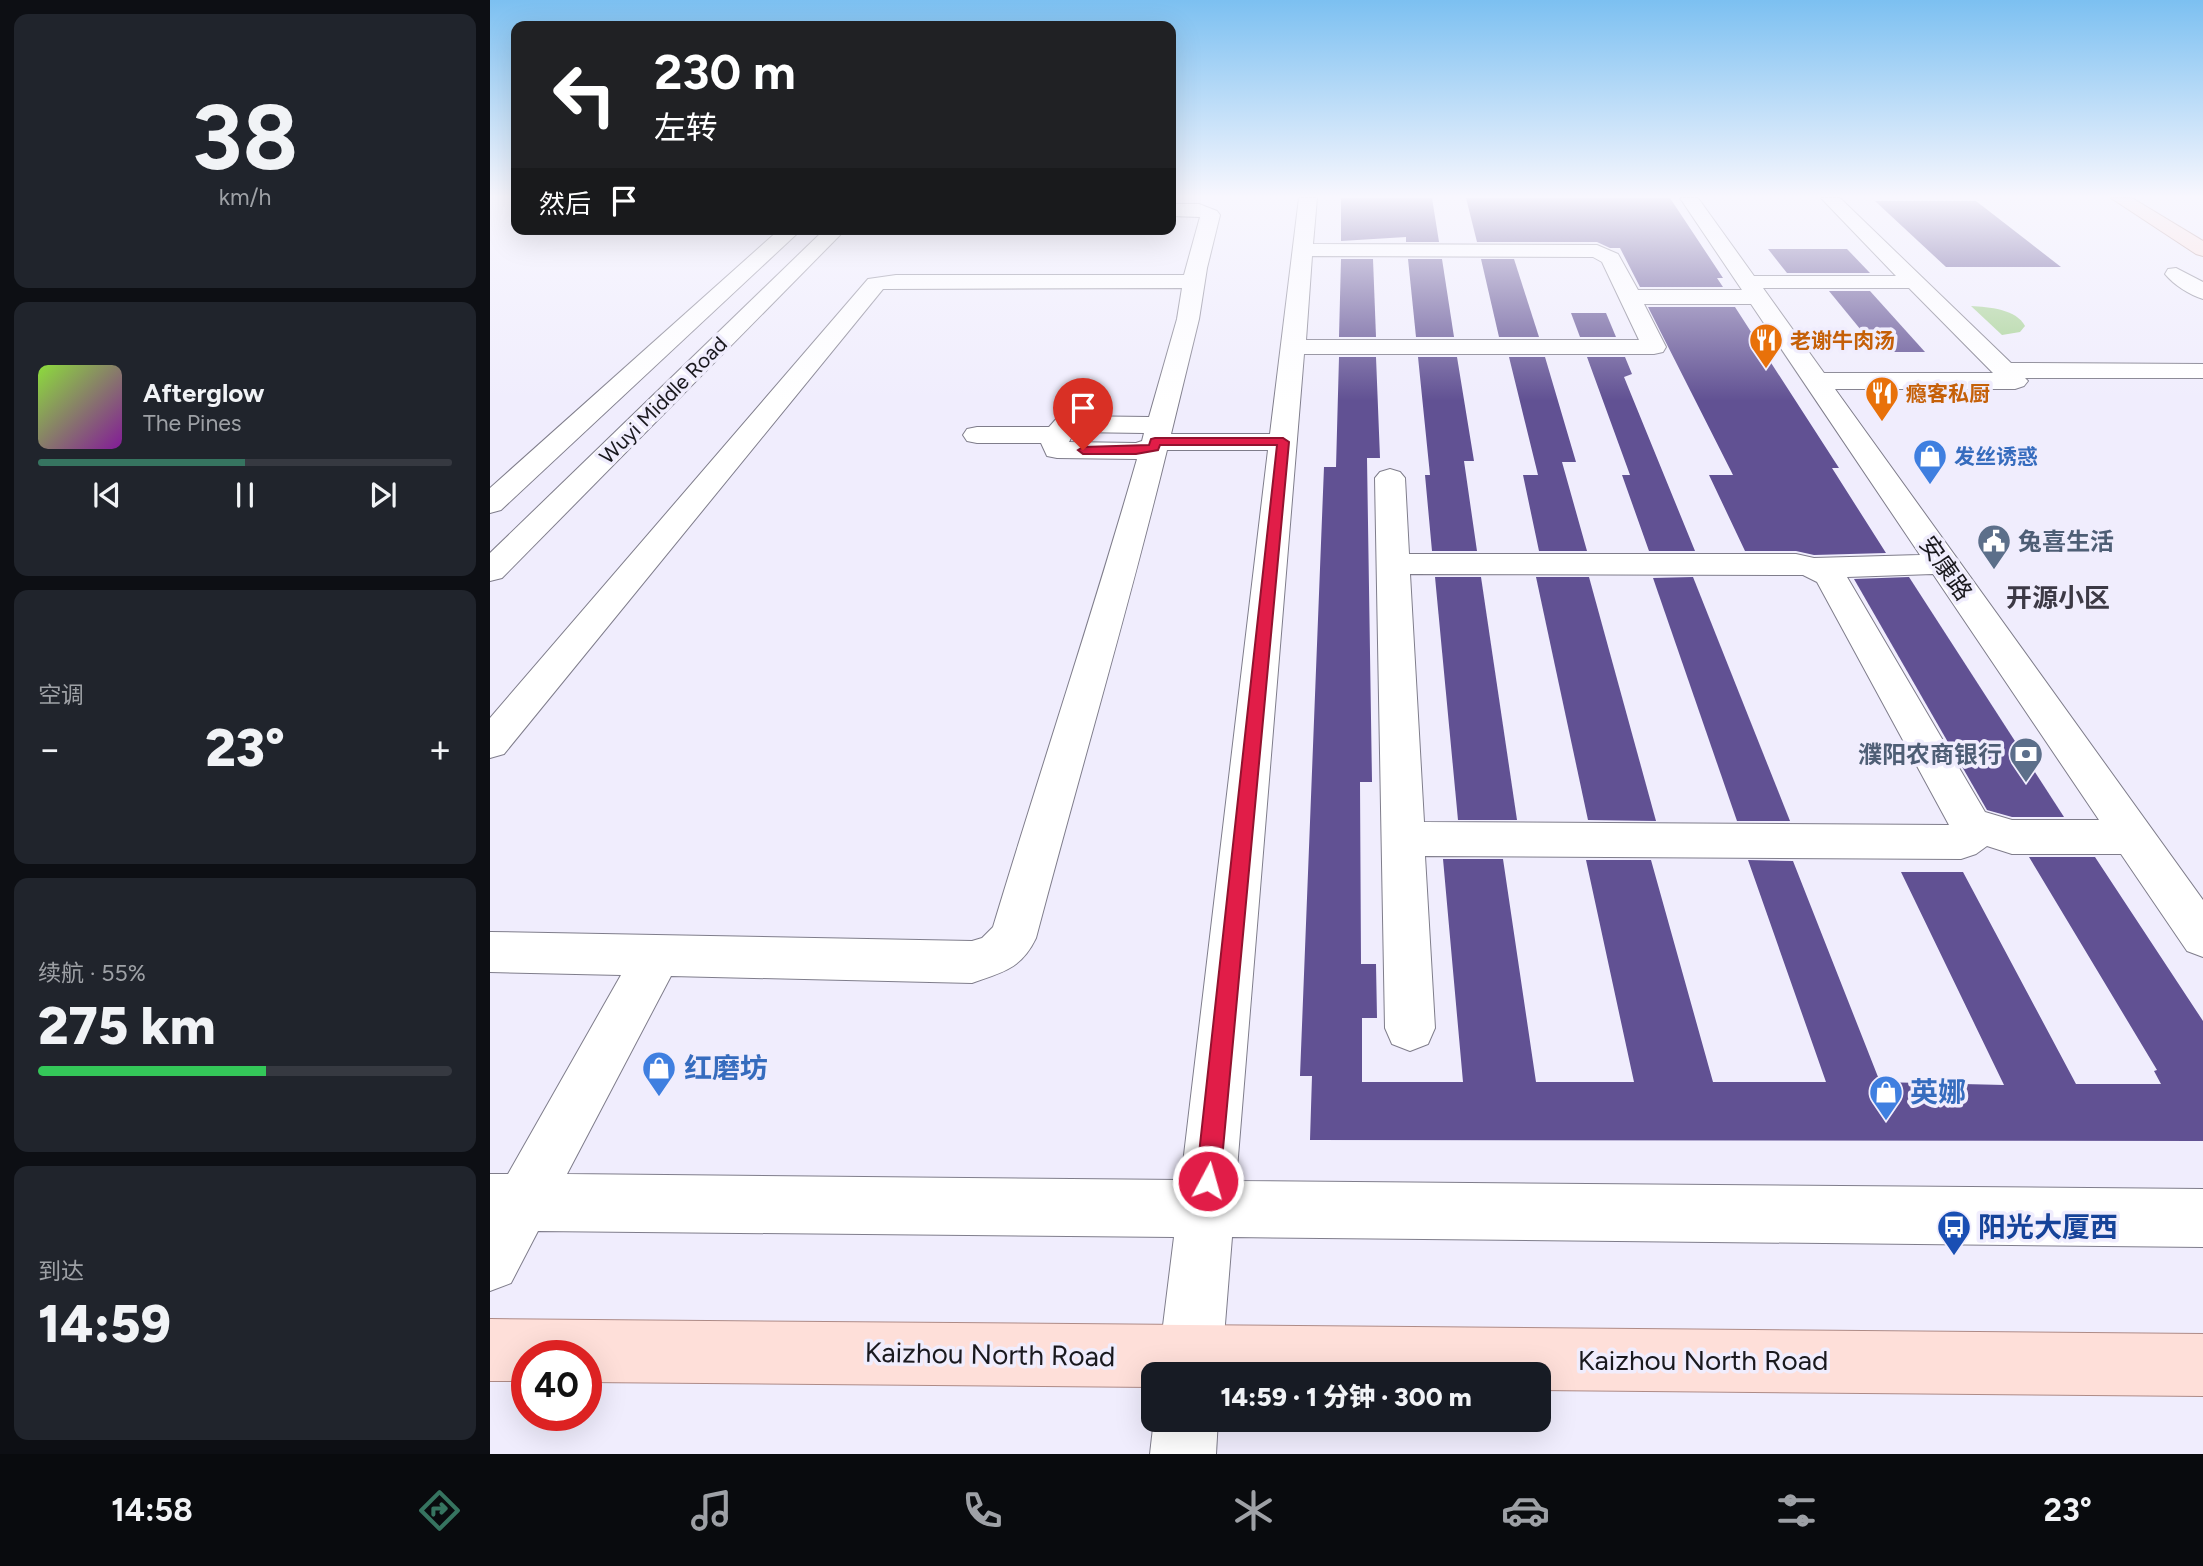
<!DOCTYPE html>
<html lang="zh">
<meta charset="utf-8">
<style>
:root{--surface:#171b24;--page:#20242c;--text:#f1f3f6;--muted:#9ea1a6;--line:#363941;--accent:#367460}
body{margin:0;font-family:Figtree,"Noto Sans SC",sans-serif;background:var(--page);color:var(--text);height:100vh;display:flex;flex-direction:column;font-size:26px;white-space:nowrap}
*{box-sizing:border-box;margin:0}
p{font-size:23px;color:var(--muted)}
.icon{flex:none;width:38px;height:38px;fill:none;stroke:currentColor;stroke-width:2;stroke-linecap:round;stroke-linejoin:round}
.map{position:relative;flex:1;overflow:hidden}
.drawer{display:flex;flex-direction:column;gap:14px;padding:14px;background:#0d0f14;width:490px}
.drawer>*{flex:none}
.banner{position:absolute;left:21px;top:21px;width:665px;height:214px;border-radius:14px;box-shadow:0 7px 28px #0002;background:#202124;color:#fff;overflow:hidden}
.speed{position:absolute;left:21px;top:1340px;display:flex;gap:14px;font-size:35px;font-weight:700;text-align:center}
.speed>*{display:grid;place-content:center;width:91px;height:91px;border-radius:50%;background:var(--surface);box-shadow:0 7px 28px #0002;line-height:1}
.speed .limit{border:10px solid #d22;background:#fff;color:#111}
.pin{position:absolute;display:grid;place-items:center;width:60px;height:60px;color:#fff;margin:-72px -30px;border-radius:50% 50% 50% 0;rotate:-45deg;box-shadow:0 0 7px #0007}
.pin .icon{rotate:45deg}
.me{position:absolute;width:77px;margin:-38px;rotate:6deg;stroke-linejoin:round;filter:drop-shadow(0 0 5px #0008)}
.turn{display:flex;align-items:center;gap:24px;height:147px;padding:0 28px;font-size:32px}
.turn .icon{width:91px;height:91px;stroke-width:2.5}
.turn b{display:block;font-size:49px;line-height:60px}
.then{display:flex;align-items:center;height:66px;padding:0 28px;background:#0003;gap:14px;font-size:26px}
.big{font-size:52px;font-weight:800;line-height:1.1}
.drawer .tile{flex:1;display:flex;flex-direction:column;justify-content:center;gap:10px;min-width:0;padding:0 24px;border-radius:14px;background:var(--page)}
.drawer .dial{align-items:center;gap:0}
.dial b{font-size:91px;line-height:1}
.song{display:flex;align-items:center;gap:21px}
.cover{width:84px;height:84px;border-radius:10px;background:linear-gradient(135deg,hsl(90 70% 55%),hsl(290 70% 35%))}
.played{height:7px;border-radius:4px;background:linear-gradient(90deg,var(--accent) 50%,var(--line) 50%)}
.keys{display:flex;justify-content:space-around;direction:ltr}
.heat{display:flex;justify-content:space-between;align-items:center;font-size:38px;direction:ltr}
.charge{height:10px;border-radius:5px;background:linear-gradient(90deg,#34c759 55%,var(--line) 0)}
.trip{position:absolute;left:651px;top:1362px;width:410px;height:70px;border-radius:14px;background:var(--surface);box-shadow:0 7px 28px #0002;font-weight:800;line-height:70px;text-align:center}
.dock{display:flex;height:112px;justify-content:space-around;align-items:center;background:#090b0e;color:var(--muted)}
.dock .icon{width:49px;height:49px}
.dock .current{color:var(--accent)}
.dock b{font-size:32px;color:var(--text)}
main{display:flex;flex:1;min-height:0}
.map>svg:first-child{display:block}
</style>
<main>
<section class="drawer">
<div class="tile dial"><b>38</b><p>km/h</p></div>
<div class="tile">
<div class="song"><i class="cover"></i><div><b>Afterglow</b><p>The Pines</p></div></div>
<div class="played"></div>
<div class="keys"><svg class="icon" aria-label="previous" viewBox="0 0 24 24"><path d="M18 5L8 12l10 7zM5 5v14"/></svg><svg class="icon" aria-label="pause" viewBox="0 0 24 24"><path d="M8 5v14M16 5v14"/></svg><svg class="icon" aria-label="next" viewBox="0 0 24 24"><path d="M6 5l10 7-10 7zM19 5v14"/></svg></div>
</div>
<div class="tile"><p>空调</p>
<div class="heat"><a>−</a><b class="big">23°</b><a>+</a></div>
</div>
<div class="tile"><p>续航 · 55%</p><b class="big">275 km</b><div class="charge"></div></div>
<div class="tile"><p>到达</p><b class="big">14:59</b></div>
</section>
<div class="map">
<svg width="1713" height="1454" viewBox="0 0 1713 1454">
<rect width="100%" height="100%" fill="#f0edfd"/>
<path fill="#a7d294" d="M 1481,306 C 1499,307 1526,309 1535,326 L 1530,332 L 1512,335 Z"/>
<g fill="#615193">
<polygon points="851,198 942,198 949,242 916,242 916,237 851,241"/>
<polygon points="976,198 1180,198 1233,278 1227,278 1233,287 1150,287 1130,248 1120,248 1107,242 987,242"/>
<polygon points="1385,201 1486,201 1571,267 1456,267"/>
<polygon points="1278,249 1357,249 1380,273 1297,273"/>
<polygon points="851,259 883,259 886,337 849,337"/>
<polygon points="918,259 952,259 964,337 926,337"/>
<polygon points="991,259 1024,259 1049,337 1009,337"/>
<polygon points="1339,291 1380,291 1435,352 1389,352"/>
<polygon points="1158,307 1245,307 1349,468 1342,468 1396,553 1324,555 1306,551 1255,551 1219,475 1243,475"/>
<polygon points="1081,313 1116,313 1126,337 1090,337"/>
<polygon points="849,357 886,357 890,458 877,458 882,782 870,782 871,964 886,964 887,1018 872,1018 872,1082 973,1082 953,859 1013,859 1046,1082 1144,1082 1096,860 1161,860 1223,1082 1336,1082 1258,860 1303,861 1390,1082 1514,1085 1411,872 1473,872 1586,1084 1671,1084 1664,1071 1667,1070 1539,857 1605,857 1713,1021 1713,1141 820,1140 822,1076 810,1076 834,467 846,467"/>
<polygon points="928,357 967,357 984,461 974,461 987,551 942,551 935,475 940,475"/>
<polygon points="1019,357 1055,357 1086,462 1072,462 1097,551 1049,551 1033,475 1048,475"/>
<polygon points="1097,357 1135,357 1142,374 1134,377 1205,551 1159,551 1132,475 1140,475"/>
<polygon points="945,577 991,577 1027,820 968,820"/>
<polygon points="1046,577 1099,577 1166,821 1098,820"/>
<polygon points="1203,577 1300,821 1247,821 1163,578"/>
<polygon points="1419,577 1574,817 1522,817 1497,810 1364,579"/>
</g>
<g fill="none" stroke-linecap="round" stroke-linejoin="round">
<g stroke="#7f7d8b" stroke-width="2">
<g id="minor">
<path d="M 809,198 L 827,198 L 823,244 L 1107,245 L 1128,254 L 1148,290 L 1252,290 L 1190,198 L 1208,198 L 1264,276 L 1406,276 L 1331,198 L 1350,198 L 1521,363 L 1713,364 L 1713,378 L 1535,378 L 1538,381 L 1534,386 L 1525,389 L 1345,389 L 1713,900 L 1713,957 L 1697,951 L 1631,854 L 1522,854 L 1497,846 L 1486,854 L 1471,859 L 935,856 L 945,1028 L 938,1044 L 920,1051 L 902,1044 L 895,1028 L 885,478 L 890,472 L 900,469 L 910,472 L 915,478 L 919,554 L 1306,554 L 1324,558 L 1430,555 L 1261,304 L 1154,304 L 1176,347 L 1173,352 L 1164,354 L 814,354 L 746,1181 L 1713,1189 L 1713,1247 L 742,1237 L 731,1374 L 667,1374 L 684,1237 L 48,1231 L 21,1283 L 0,1291 L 0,1174 L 18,1174 L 131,975 L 0,972 L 0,932 L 482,941 L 492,938 L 503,927 C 550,771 602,616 647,459 L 567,458 L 557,456 L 551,443 L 487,443 L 477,441 L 473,435 L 477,429 L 487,427 L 559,427 L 567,418 L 577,416 L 659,417 L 687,319 L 692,288 L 393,289 L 14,754 L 0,758 L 0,718 L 378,279 L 406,275 L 694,275 L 710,217 L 681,216 L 681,204 L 709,204 L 727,211 L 730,215 L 717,268 L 709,319 L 681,434 L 780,434 ZM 822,256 L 1103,257 L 1112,262 L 1149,340 L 816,340 ZM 1273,288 L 1419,288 L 1503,373 L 1334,373 ZM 584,432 L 654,433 L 652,441 L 646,443 L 579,442 ZM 677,450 L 778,450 L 691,1180 L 77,1174 L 181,976 L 482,983 C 513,972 531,969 546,938 C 589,775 637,614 677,450 ZM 920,574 L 1313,575 L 1327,582 L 1459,825 L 934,822 ZM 1443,574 L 1609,820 L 1522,820 L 1495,812 L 1357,577 Z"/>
<polygon points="290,229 312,229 11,510 0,513 0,488"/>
<polygon points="335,229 356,229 12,578 0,581 0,553"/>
<path d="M 1686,268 L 1713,282 L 1713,299 C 1700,295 1684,285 1675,274 L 1678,269 Z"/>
<polygon points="664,1419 728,1419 726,1454 660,1454"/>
</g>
</g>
<g stroke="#ae8b87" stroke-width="2">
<g id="major">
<polygon points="1621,198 1642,198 1713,241 1713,256 1706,254"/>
<polygon points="0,1319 1713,1334 1713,1396 1048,1390 1048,1374 663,1374 663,1387 96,1382 96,1356 37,1356 37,1381 0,1381"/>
</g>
</g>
<use href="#minor" fill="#fff" fill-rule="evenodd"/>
<use href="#major" fill="#fedfd9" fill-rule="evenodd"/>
</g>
<linearGradient id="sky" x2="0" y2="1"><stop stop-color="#7cc0f1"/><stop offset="0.49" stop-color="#f8f7fe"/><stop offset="1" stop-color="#f8f7fe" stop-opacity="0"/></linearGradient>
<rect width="1713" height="401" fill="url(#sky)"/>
<polygon fill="#e11d48" stroke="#92132f" stroke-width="2" points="665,438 793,438 799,442 730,1181 726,1189 718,1193 710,1189 706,1181 787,445 670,445 668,450 646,454 593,454 588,450 593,447 659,445 661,439"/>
<defs>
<g id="restaurant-pin" transform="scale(1.75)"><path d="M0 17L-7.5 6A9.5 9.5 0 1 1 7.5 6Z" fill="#e8710a" stroke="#f0edfd"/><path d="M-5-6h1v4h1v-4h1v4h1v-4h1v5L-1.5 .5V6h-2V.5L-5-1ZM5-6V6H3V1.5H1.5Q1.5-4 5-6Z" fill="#fff"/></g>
<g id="shop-pin" transform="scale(1.75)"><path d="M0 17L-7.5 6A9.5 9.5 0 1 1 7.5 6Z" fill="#3f7fe0" stroke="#f0edfd"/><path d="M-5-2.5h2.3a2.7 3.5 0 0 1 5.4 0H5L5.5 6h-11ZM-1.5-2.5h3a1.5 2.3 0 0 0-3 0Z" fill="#fff"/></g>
<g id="civic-pin" transform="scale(1.75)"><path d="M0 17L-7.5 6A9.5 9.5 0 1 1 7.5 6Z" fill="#5c6f8a" stroke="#f0edfd"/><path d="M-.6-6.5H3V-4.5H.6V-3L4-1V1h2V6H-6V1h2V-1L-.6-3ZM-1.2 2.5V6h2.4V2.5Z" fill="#fff"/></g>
<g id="bank-pin" transform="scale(1.75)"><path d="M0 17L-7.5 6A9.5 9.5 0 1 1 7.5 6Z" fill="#5c6f8a" stroke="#f0edfd"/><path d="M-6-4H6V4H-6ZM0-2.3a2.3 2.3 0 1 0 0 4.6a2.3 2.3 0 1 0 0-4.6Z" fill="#fff"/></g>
<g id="bus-pin" transform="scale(1.75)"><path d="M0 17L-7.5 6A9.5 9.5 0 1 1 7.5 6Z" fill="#1a4fb4" stroke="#f0edfd"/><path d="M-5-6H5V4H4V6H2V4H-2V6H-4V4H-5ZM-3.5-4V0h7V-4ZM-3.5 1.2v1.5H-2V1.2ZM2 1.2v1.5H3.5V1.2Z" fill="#fff"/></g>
</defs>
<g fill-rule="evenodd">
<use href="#restaurant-pin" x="1276" y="340"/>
<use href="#restaurant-pin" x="1392" y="393"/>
<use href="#shop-pin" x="1440" y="456"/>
<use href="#civic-pin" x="1504" y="541"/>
<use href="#bank-pin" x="1536" y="754"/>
<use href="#shop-pin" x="169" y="1068"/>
<use href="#shop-pin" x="1396" y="1092"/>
<use href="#bus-pin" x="1464" y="1227"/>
</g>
<g text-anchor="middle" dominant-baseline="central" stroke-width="7" stroke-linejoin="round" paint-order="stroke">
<g font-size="21" font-weight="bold" fill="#c56008" stroke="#f0edfd" text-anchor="start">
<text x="1300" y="340">老谢牛肉汤</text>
<text x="1416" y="393">瘾客私厨</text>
</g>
<g font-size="21" fill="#1a191e" stroke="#f0edfd">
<text transform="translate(173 400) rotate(-45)">Wuyi Middle Road</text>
</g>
<g font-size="21" font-weight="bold" fill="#366cbe" stroke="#f0edfd" text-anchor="start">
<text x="1464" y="456">发丝诱惑</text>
</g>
<g font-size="24" font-weight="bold" fill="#4e5e75" stroke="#f0edfd" text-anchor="start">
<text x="1528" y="541">兔喜生活</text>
<text x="1512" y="754" text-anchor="end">濮阳农商银行</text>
</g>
<g font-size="24" fill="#1a191e" stroke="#f0edfd">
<text transform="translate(1456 568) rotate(55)">安康路</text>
</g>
<g font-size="26" font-weight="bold" fill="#3c3945" stroke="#f0edfd">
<text x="1568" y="598">开源小区</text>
</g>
<g font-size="28" font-weight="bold" fill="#366cbe" stroke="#f0edfd" text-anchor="start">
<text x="194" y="1068">红磨坊</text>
<text x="1420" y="1092">英娜</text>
</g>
<g font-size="28" font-weight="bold" fill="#164399" stroke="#f0edfd" text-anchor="start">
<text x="1488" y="1227">阳光大厦西</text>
</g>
<g font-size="28" fill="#1a191e" stroke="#f0edfd">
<text transform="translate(500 1354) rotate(1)">Kaizhou North Road</text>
<text x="1213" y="1360">Kaizhou North Road</text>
</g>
</g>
</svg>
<div class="speed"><div class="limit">40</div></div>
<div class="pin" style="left:593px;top:450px;background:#d93025"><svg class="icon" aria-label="arrive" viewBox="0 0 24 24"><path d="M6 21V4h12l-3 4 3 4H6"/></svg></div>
<svg class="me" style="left:718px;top:1181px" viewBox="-20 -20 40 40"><circle r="17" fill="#e11d48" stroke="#fff" stroke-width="3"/><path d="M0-11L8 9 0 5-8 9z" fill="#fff"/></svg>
<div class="trip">14:59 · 1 分钟 · 300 m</div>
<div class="banner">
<div class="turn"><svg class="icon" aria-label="left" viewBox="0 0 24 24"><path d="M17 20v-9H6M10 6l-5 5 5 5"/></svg><div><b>230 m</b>左转</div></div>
<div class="then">然后<svg class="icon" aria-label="arrive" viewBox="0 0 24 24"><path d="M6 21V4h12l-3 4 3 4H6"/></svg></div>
</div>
</div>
</main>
<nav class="dock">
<b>14:58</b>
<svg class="icon current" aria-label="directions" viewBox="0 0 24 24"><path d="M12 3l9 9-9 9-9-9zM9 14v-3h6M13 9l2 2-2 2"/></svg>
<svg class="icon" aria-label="music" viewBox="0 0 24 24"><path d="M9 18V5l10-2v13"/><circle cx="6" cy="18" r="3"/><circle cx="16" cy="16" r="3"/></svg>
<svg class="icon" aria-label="phone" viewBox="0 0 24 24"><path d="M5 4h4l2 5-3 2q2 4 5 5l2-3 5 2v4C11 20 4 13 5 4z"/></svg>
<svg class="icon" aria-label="climate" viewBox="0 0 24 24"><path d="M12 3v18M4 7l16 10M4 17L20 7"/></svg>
<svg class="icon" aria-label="car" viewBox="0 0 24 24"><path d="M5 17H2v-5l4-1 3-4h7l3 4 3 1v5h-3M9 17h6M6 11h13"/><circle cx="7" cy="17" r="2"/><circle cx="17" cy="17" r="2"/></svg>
<svg class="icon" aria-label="filters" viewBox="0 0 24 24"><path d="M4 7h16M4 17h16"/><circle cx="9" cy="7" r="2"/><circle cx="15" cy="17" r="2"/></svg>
<b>23°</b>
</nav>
